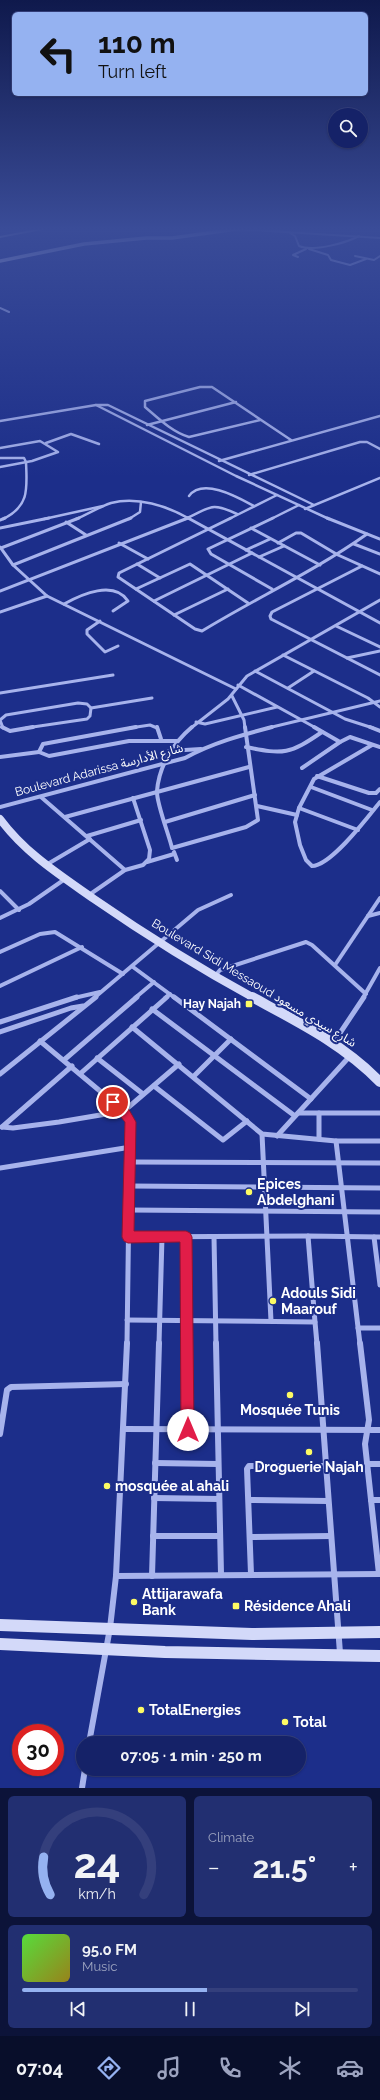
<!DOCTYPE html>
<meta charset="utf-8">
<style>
:root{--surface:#152268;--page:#222f71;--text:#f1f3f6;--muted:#9da4c0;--line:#343f7c;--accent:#95b2f1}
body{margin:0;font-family:Raleway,"Noto Sans Arabic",sans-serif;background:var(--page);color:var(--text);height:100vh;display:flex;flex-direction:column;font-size:15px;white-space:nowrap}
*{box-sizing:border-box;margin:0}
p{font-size:13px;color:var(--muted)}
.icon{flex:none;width:22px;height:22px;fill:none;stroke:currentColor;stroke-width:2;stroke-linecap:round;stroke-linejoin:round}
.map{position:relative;height:1788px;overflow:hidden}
.side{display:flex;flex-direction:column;gap:8px;padding:8px;background:#0c1339;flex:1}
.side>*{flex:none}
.hud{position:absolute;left:12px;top:12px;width:356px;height:84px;border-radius:6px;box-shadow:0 1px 3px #0004,0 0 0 1px var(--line);background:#95b2f1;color:#111;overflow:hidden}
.controls{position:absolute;left:328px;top:108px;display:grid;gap:8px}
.controls a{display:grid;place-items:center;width:40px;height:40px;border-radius:50%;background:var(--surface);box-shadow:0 1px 3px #0004,0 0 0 1px var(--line);font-size:20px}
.speed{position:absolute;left:12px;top:1724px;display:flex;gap:8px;font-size:20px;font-weight:700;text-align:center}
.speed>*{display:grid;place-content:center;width:52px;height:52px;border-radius:50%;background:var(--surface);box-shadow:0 1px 3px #0004,0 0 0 1px var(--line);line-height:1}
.speed .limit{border:6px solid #d22;background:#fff;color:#111}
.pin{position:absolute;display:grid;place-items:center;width:34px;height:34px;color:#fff;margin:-17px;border:2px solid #fff;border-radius:50%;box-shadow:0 1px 4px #0007}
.me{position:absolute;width:44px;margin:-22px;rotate:0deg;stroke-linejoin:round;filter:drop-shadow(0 0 3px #0008)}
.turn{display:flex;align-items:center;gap:14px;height:84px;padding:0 20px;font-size:18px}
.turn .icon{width:52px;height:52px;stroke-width:2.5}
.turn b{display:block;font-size:28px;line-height:34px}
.big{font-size:30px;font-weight:700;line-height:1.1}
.side .tile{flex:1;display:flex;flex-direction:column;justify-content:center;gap:6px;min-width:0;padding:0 14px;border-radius:6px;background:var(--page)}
.side .dial{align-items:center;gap:0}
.dial svg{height:104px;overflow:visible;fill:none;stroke:var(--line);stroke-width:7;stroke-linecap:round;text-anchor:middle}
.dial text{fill:var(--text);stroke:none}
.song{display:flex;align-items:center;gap:12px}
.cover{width:48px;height:48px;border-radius:6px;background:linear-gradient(135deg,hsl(110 70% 55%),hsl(50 70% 35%))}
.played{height:4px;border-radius:2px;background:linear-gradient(90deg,var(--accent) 55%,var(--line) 55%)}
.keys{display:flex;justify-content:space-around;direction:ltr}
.heat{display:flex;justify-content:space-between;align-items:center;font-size:22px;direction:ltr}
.side .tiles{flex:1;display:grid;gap:8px;grid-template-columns:1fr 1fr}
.tile:last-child{grid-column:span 2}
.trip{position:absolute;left:76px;top:1736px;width:230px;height:40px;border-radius:20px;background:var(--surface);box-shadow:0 1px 3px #0004,0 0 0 1px var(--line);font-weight:700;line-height:40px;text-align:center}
.dock{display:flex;height:64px;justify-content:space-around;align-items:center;background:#080e2a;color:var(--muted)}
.dock .icon{width:28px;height:28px}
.dock .current{color:var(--accent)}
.dock b{font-size:18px;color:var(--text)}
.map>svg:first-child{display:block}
</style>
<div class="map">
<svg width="380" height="1788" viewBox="0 0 380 1788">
<rect width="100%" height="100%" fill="#1c2e8a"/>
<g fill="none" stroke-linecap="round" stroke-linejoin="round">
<g stroke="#a7b3ec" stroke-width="2">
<polyline points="240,229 380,238"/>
<path d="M 290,233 L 295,236 L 299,246 C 313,252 346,243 359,236"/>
<polyline points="309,249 328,255 331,260 350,265 366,259"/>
<polyline points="355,256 374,260 380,256"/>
<polyline points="298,257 293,255 306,249"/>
<polyline points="0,308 9,312"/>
</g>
<g stroke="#a7b3ec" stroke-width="2.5">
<polyline points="96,405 236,476 329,519"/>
<path d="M 260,420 L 189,437 C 172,432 158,418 145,407 L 145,401 L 200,387 L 212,387 L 291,440"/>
<polyline points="0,421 96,405 108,405 314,505"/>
<polyline points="147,425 236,402"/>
<polyline points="46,443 71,434 99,444"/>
<polyline points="0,448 40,441 58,452 32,461 0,467"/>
<path d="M 0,458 L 24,458 L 26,462 C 27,488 30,506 3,519"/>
<polyline points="219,461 380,416"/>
<polyline points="249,475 360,442 367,442 380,449"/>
<path d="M 189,496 C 203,477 239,498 254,506"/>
<polyline points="305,509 380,478"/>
<polyline points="44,519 103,506"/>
<path d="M 76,519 C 88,514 99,507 111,503 C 137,496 167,506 190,519"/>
<polyline points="129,519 140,512 141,502"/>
<path d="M 185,519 C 210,508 210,501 237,514"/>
<polyline points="229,519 277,495"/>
<polyline points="271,519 299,505"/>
</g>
<g stroke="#a7b3ec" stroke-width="3">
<polyline points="188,518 380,623"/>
<path d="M 231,518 L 119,573 L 118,577 L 195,629 L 202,631 C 256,598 315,571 367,534"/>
<polyline points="327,518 380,539"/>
<polyline points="0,520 5,518"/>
<polyline points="66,522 86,535"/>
<polyline points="0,528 49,518"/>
<polyline points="251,528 320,565"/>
<polyline points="119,543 148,559"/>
<polyline points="278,543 296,533 301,533 338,555 380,574"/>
<polyline points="354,544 380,554"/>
<polyline points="0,547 13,565 47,596 236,689"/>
<polyline points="1,548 79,518"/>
<polyline points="246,550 270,539"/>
<polyline points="259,557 284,546"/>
<polyline points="137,564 160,578"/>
<polyline points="13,565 131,518"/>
<polyline points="362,566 272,612 270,616 271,619 380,675"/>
<polyline points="136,589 190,564 248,603"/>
<polyline points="272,589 211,554 208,549 273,518"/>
<polyline points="0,591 188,518"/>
<polyline points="154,601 252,553"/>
<path d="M 64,604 C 82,594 114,580 128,601 L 113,611"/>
<polyline points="0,612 47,596"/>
<polyline points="174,615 228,589"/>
<polyline points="100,621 87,630 87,634 105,652 118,646"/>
<polyline points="336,626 380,647"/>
<polyline points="283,655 368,698 380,707"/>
<polyline points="347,658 380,651"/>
<polyline points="255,671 345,719 373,728"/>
<polyline points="238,685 316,728"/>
<polyline points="288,688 314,671"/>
<polyline points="0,693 113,675"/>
<polyline points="232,696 244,720 245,728"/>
<polyline points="91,708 152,698"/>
<polyline points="196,722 205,724 277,707"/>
<polyline points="3,728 0,720 6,715 78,703 87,704 91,708 90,716 87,719 26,728"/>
<polyline points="130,728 150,725 157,728"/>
<polyline points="191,728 228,699 247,676 380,600"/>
<polyline points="268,728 380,701"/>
</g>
<g stroke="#a7b3ec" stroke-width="4">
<polyline points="2,727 10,731 33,727"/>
<polyline points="136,727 43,744 39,752 49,756 129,741 177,741"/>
<polyline points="157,727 161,739"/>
<path d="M 192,727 C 173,743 159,766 157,791 C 156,802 169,835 172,848 L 246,827 L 258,820 L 245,727"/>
<polyline points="314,727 340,742 350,737 380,747"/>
<polyline points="370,727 380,731"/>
<path d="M 372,745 L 314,779 L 299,808 L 295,822 L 300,845 L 306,860 L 312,866 C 331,866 368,817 380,802"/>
<path d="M 246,747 C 284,755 290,754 322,732"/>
<polyline points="169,751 201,749"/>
<polyline points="0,757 39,752"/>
<polyline points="302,768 340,742"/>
<polyline points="317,776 369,793 376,793 380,789"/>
<polyline points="311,787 372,810"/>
<polyline points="41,797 125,870"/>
<polyline points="257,806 297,815"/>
<path d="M 0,807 L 185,758 C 212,743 242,735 272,727"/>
<polyline points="299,808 358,830"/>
<polyline points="65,817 249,767"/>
<polyline points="165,822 255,795"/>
<polyline points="87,836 141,820"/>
<polyline points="174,852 177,860"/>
<polyline points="147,862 174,854"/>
<polyline points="46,865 90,839"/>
<polyline points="0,891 19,910"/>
<polyline points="89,895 125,870 143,865 149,859 150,850 133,798"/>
<polyline points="368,916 380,913"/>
<polyline points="0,918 29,904 65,879"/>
<polyline points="0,952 40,934 55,932 123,974"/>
<polyline points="335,965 380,898"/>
<polyline points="133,967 175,998"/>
<polyline points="215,976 220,970 306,942 312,945 366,994"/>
<polyline points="0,986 82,947"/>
<polyline points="74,998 100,992"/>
<polyline points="94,998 198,910 231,895"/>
<polyline points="135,998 154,982"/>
<polyline points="165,998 170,994"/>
<polyline points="363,998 380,968"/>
</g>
<g stroke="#a7b3ec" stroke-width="5">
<polyline points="174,997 311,1099"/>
<polyline points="152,1009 295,1116"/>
<polyline points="0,1022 77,997"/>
<polyline points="132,1027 262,1134 336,1141 380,1141"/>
<polyline points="0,1032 71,1008 83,1006"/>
<polyline points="40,1041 124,1111 130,1122 127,1344"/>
<polyline points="334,1042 364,997"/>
<polyline points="97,1058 143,1094"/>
<polyline points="64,1060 137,997"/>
<polyline points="81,1073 167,997"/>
<polyline points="0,1074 96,997"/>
<polyline points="194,1076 231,1039"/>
<polyline points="154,1086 223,1140 247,1121"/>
<polyline points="298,1113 380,1113"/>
<polyline points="319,1113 319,1139"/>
<polyline points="2,1127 13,1128 59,1122 124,1111 179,1064"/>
<polyline points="2,1127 72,1066"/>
<polyline points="262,1134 271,1321"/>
<polyline points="277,1136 350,1056"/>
<polyline points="336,1141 360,1344"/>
<polyline points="130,1162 380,1163"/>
<polyline points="0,1168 131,1147"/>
<polyline points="130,1186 380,1188"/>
<polyline points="129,1210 380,1212"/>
<polyline points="128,1237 308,1236"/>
<polyline points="186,1237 187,1344"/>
<polyline points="214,1237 216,1344"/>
<polyline points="374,1237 380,1285"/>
<polyline points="127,1320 315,1322 317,1344"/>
<polyline points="315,1322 308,1236 380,1237"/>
<polyline points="358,1328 380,1328"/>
<polyline points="159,1344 162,1237"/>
</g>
<g stroke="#a7b3ec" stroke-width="6">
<polyline points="187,1343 188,1430"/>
<polyline points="216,1343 221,1574"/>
<polyline points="317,1343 340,1653"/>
<polyline points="360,1343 369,1420 365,1444 379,1574"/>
<polyline points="124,1429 380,1430"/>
<polyline points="0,1434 7,1390 11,1387 126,1384"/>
<polyline points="155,1463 218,1464"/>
<polyline points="367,1464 380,1464"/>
<polyline points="154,1498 219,1499"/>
<polyline points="249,1500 328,1501"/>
<polyline points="371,1500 380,1500"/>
<polyline points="153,1536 220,1536"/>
<polyline points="250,1537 331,1536"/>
<polyline points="251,1574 247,1469 249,1466 325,1466"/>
<polyline points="116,1576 380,1574"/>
<polyline points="152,1576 159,1343"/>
<polyline points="89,1743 110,1628 116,1576 127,1343"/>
<polyline points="82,1788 85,1769"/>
</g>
<polyline stroke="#d3d9f9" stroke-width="3.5" points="0,261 84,244 146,238 172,238 251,227"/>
<path stroke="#d3d9f9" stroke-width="8" d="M 0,819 C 25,853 60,875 94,899 C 146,935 199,968 254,998"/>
<path stroke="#d3d9f9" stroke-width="10" d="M 252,997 C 298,1022 343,1044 380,1082"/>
<g stroke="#d3d9f9" stroke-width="12">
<polyline points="0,1625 252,1634 380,1632"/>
<polyline points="0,1644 165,1652 380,1656"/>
</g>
<polygon fill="#fff" fill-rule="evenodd" points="47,227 57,227 0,238 0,236"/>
</g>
<linearGradient id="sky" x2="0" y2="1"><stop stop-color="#0f194c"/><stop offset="0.48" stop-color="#3a4c98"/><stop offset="1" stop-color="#3a4c98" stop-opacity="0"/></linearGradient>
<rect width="380" height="477" fill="url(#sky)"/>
<polygon fill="#e11d48" stroke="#92132f" points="113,1097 128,1108 136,1122 134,1231 186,1231 190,1233 192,1237 194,1430 192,1435 188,1437 183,1435 181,1430 180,1242 128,1243 124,1241 122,1237 125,1122 108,1102 109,1098"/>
<g fill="#fdfb64" stroke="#1c2e8a" stroke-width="1.5">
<rect x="245" y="1000" width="8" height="8" rx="2"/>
<circle cx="249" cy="1192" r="4"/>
<circle cx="273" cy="1301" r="4"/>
<circle cx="290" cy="1395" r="4"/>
<circle cx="309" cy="1452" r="4"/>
<circle cx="107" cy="1486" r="4"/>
<circle cx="134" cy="1602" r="4"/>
<rect x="232" y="1602" width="8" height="8" rx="2"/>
<circle cx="141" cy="1710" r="4"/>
<circle cx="285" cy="1722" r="4"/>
</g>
<g text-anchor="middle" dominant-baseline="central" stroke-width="4" stroke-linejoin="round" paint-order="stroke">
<g font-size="12" fill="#fff" stroke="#1c2e8a">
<text transform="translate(99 770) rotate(-15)">Boulevard Adarissa شارع الأدارسة</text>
<text transform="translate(254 983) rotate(31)">Boulevard Sidi Messaoud شارع سيدي مسعود</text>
</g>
<g font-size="12" font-weight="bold" fill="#fff" stroke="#1c2e8a" text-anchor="end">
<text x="241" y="1004">Hay Najah</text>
</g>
<g font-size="14" font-weight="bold" fill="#fff" stroke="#1c2e8a" text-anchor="start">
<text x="257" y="1184">Epices<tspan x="257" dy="16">Abdelghani</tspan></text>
<text x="281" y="1293">Adouls Sidi<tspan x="281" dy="16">Maarouf</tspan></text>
<text x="290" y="1410" text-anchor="middle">Mosquée Tunis</text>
<text x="309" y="1467" text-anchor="middle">Droguerie Najah</text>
<text x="115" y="1486">mosquée al ahali</text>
<text x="142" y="1594">Attijarawafa<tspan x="142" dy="16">Bank</tspan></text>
<text x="244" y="1606">Résidence Ahali</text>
<text x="149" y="1710">TotalEnergies</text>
<text x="293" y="1722">Total</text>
</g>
</g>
</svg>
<div class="controls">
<a><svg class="icon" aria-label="search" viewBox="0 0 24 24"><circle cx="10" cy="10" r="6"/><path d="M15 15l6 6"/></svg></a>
</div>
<div class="speed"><div class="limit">30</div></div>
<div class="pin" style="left:113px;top:1102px;background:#d93025"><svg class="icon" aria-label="arrive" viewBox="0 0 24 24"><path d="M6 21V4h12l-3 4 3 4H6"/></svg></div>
<svg class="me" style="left:188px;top:1430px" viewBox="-20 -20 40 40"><circle r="19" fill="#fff"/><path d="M0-13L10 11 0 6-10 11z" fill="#e11d48"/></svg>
<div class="trip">07:05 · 1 min · 250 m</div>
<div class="hud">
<div class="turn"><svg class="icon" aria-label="left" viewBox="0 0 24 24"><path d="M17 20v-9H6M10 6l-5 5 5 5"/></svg><div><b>110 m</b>Turn left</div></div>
</div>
</div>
<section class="side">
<div class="tiles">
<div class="tile dial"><svg viewBox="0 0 100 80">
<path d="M14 69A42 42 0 1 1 86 69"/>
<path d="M14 69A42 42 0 0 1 9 40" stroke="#95b2f1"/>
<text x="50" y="56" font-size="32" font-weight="700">24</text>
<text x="50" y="72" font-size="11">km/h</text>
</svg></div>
<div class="tile"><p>Climate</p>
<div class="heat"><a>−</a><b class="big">21.5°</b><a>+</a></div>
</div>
<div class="tile">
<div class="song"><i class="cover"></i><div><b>95.0 FM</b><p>Music</p></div></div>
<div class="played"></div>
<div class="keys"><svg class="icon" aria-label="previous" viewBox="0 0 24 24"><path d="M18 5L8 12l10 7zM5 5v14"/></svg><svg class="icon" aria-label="pause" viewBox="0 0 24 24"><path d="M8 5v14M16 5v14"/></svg><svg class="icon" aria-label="next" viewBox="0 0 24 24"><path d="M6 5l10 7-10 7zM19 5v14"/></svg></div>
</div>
</div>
</section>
<nav class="dock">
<b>07:04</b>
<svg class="icon current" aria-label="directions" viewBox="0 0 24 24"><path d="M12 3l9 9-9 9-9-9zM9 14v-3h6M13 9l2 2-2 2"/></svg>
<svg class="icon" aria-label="music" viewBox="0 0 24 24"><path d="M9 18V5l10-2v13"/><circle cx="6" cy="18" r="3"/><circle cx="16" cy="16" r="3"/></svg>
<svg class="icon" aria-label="phone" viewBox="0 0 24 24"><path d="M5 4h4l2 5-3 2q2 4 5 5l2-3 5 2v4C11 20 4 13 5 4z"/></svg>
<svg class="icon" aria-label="climate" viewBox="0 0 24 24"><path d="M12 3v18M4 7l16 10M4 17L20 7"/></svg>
<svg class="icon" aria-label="car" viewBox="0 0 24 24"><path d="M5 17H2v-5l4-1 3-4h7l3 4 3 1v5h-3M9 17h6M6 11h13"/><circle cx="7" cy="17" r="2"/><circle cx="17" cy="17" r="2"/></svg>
</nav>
